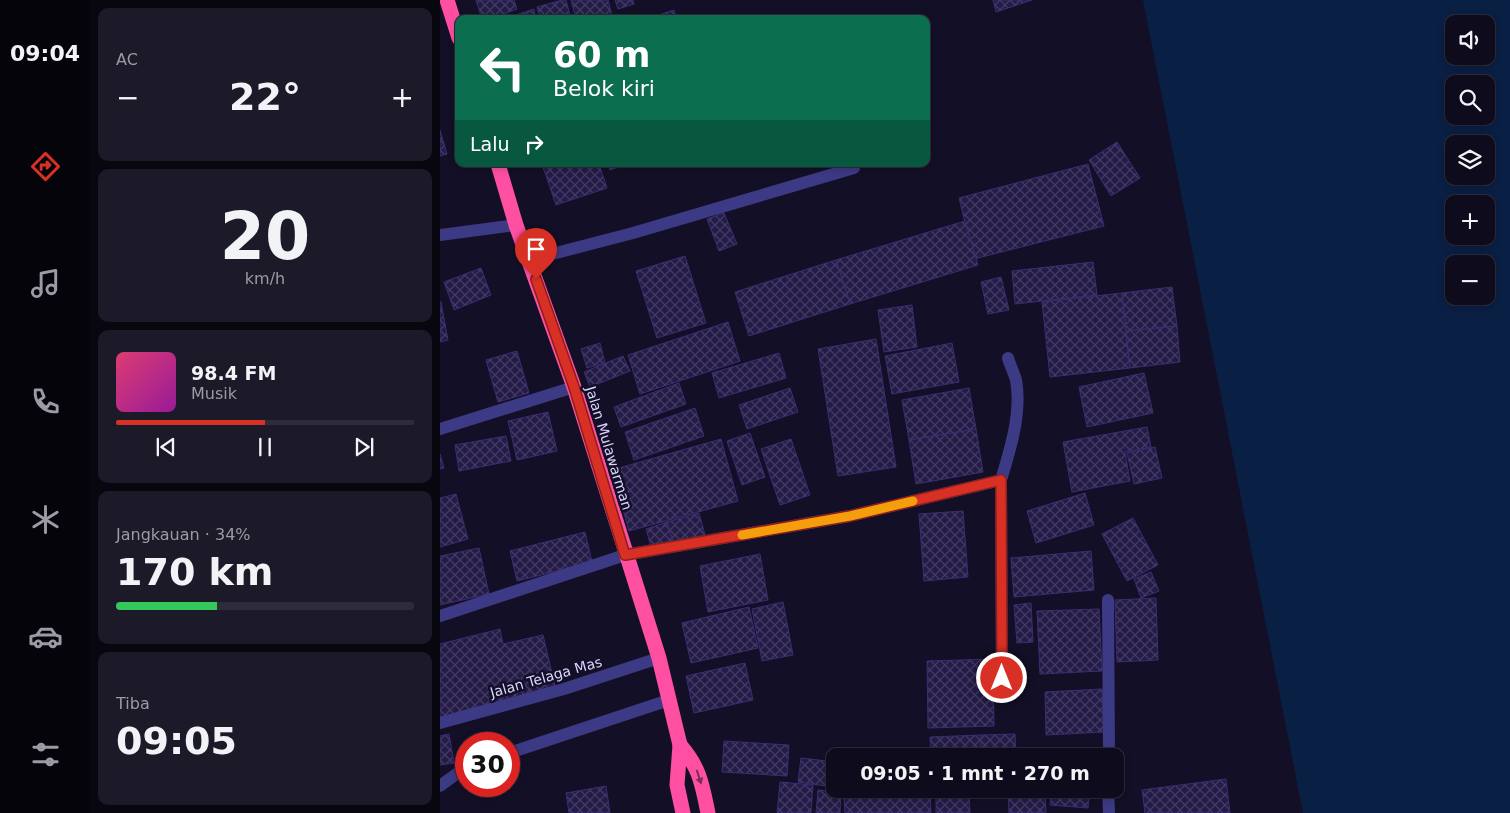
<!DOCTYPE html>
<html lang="id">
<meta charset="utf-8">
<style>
:root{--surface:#0e0b1c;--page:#1c1929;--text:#f1f3f6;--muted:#9b9ba3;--line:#2e2b3b;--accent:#d93025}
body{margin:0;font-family:"DejaVu Sans",sans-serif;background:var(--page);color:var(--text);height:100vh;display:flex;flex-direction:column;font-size:19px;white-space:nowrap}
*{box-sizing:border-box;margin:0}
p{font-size:16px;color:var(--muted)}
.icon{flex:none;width:28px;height:28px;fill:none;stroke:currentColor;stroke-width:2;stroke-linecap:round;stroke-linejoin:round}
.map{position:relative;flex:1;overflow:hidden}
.panel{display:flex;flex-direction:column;gap:8px;padding:8px;background:#08060f;width:350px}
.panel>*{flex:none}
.banner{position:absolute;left:15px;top:15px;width:475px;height:152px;border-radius:10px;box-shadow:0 2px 8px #0003,0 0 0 1px var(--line);background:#0b6e4f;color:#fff;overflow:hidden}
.buttons{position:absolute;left:1005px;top:15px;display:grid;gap:10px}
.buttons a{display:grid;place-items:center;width:50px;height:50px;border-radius:10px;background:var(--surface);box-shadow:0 2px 8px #0003,0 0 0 1px var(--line);font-size:25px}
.speed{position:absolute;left:15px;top:732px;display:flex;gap:10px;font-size:25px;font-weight:700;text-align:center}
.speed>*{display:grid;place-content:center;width:65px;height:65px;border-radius:50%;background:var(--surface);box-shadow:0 2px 8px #0003,0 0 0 1px var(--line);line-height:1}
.speed .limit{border:8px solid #d22;background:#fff;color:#111}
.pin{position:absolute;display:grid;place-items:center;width:42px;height:42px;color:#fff;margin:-51px -21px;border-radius:50% 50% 50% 0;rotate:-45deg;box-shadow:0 0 5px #0007}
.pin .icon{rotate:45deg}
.me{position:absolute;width:55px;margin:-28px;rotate:0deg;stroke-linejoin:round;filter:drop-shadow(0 0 4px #0008)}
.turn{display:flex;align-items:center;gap:18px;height:105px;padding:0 15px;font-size:22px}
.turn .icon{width:65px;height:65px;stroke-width:2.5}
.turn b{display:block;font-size:35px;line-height:42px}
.then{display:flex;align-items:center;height:48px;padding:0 15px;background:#0003;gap:10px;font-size:19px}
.big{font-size:38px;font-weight:700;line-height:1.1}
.panel .card{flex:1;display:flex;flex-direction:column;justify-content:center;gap:8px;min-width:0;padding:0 18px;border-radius:10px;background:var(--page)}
.panel .dial{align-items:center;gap:0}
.dial b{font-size:65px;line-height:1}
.song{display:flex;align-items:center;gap:15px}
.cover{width:60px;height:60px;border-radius:8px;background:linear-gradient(135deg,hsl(340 70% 55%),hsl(300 70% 35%))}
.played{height:5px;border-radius:2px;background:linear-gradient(90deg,var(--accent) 50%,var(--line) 50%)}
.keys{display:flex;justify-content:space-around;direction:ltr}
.heat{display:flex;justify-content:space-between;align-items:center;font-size:28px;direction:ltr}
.charge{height:8px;border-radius:4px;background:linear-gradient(90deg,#34c759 34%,var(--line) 0)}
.trip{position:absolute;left:386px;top:748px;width:298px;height:50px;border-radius:10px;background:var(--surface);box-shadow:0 2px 8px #0003,0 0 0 1px var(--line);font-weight:700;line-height:50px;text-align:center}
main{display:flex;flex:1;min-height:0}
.tab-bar{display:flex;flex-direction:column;width:90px;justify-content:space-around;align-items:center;background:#06040b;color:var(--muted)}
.tab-bar .icon{width:35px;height:35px}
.tab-bar .current{color:var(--accent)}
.tab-bar b{font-size:22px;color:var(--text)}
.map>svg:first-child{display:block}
</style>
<main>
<nav class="tab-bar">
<b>09:04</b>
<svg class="icon current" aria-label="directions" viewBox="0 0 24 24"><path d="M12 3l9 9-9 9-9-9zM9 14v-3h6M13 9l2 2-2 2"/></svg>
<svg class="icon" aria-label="music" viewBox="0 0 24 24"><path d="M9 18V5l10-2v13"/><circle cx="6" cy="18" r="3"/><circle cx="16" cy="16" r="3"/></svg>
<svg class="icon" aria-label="phone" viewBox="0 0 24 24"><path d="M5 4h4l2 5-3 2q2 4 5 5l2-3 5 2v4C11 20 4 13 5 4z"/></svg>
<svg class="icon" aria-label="climate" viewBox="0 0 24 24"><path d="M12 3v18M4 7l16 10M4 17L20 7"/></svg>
<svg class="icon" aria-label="car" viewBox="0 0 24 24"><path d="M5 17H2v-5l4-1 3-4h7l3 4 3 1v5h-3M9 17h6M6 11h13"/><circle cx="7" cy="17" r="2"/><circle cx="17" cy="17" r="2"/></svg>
<svg class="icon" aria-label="filters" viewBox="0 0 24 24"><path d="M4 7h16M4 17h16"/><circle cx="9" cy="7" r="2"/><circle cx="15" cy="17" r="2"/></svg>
</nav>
<section class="panel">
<div class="card"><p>AC</p>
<div class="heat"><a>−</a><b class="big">22°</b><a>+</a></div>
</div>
<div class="card dial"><b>20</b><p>km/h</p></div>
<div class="card">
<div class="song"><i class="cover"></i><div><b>98.4 FM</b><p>Musik</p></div></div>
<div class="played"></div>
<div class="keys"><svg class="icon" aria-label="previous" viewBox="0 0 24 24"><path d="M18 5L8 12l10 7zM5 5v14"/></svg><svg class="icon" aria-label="pause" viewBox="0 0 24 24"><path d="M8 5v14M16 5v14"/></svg><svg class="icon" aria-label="next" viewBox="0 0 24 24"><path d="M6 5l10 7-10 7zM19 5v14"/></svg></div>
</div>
<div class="card"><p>Jangkauan · 34%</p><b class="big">170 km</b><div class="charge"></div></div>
<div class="card"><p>Tiba</p><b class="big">09:05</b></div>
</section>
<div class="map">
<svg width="1070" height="813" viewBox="0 0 1070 813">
<defs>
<pattern id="building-cross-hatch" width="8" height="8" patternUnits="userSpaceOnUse" patternTransform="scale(1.25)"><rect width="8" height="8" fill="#241b47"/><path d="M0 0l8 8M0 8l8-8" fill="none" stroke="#433b63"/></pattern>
</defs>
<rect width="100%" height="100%" fill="#130f26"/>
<path fill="#0a1f44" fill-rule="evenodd" d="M 703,0 L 1070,0 L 1070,813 L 863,813 ZM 1014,24 L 1046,24 L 1046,56 L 1014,56 ZM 1014,84 L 1046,84 L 1046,116 L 1014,116 ZM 1014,144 L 1046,144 L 1046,176 L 1014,176 ZM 1014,204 L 1046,204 L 1046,236 L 1014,236 ZM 1014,264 L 1046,264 L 1046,296 L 1014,296 Z"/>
<g fill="url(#building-cross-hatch)" stroke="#3b2d73">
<polygon points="36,0 74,0 77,9 50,19 42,19"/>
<polygon points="122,0 126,0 131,19 100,19 97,7"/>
<polygon points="131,0 168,0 172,15 157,19 136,19"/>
<polygon points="175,0 193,0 194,4 178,9"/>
<polygon points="553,0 592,0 556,12"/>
<polygon points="94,9 96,19 63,19"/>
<polygon points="234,10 237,19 206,19"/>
<polygon points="0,130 7,154 0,156"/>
<polygon points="677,142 700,178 671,196 649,160"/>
<polygon points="102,164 159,164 167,188 116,205"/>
<polygon points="168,164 188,164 170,170"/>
<polygon points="648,164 664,226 534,259 519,198"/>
<polygon points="284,213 297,244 279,251 267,219"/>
<polygon points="525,221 538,265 410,304 396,260"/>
<polygon points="245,256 266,323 217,338 196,271"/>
<polygon points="396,260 410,304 309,336 295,292"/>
<polygon points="653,262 657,295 575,304 572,271"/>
<polygon points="41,268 51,295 14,310 4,282"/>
<polygon points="561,277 569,310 548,314 541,282"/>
<polygon points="732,287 737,326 686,331 682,293"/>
<polygon points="682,293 690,368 610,377 602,302"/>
<polygon points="0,302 1,302 8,340 0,342"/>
<polygon points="472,305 477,347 444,352 438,310"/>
<polygon points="288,322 300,361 200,394 188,355"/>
<polygon points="737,326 740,362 690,368 686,331"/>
<polygon points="436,339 456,467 398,476 378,349"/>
<polygon points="160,343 165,363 147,368 141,349"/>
<polygon points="512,343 519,382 452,394 445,356"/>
<polygon points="77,351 89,393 58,402 46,360"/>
<polygon points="339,353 346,378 279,398 272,373"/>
<polygon points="183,356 190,371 150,387 144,372"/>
<polygon points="704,373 713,413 647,427 639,387"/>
<polygon points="239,383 246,404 181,427 174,407"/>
<polygon points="350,388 358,412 307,429 299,405"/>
<polygon points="529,388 536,429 469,440 462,400"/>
<polygon points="255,408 264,436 194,460 185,432"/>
<polygon points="108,412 117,451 77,460 68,421"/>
<polygon points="707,427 711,447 685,452 690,481 632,492 623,442"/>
<polygon points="536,429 543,472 476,484 469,440"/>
<polygon points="310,433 325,477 302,485 287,441"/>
<polygon points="66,436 71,461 19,471 15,445"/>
<polygon points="281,439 298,501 189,531 172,470"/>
<polygon points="351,439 370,495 340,505 321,449"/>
<polygon points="715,447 722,478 694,484 687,453"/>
<polygon points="0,454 4,468 0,469"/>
<polygon points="645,493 654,525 596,543 587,511"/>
<polygon points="16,494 28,539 0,547 0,498"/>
<polygon points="523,511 528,577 484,581 479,514"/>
<polygon points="259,513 265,535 233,543 227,522"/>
<polygon points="693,518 718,565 687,581 662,534"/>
<polygon points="227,522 233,543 212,550 206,529"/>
<polygon points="145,532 152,562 77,581 70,551"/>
<polygon points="39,548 49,594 0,605 0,556"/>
<polygon points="651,551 654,590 574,597 571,558"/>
<polygon points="320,554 328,600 268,612 260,566"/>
<polygon points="711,572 719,591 701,598 694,579"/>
<polygon points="716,598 718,660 677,662 675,600"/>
<polygon points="343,602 353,655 322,661 312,609"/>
<polygon points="591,603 593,642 577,643 574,605"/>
<polygon points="309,607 318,648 251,663 242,623"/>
<polygon points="659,609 662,671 600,674 597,611"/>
<polygon points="60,629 63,644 103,635 116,690 0,719 0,644"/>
<polygon points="553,659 554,726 488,728 487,661"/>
<polygon points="305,663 313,700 254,713 246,676"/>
<polygon points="662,689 664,732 606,735 605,692"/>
<polygon points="9,734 14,763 0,765 0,736"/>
<polygon points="575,734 576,756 541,756 541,735"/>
<polygon points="541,735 541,756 491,756 490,737"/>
<polygon points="284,741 349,745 347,776 282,772"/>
<polygon points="488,753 488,756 436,756"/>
<polygon points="361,758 395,762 393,787 358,782"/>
<polygon points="786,779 790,813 705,813 702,790"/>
<polygon points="340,782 373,785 371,813 337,813"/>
<polygon points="166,786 170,813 129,813 126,793"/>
<polygon points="403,789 490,789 491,813 405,813"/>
<polygon points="568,789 605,789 606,813 569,813"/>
<polygon points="612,789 650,789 648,808 610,805"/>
<polygon points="378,790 401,792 400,813 376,813"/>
<polygon points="529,794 530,813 496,813 496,796"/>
</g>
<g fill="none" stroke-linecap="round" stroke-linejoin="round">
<g stroke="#3d3a85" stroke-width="12">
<polyline points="0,235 76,225"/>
<polyline points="89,260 193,233 414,168"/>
<polyline points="0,429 134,387"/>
<path d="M 561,480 C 570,450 582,413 576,380 C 574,373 570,365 568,358"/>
<polyline points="668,600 669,756"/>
<polyline points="0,616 185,555 410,516 561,480 562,697"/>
<polyline points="0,723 124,689 219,658"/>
<polyline points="69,753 229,700"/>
<polyline points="0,786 26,767"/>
<polyline points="668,789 669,813"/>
</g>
<g stroke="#ff4fa3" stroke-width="15">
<polyline points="7,0 19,38"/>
<polyline points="58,164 76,225 134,387 219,658 240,745 237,785 243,813"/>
<path d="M 240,745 C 260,768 262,784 268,813"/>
</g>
</g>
<defs><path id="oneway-solid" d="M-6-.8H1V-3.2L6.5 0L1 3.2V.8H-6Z" transform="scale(1.25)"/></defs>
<use fill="#7d2c5e" href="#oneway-solid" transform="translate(259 777) rotate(72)"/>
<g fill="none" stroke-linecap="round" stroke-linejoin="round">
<g stroke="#8d1f18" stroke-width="12">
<polyline id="route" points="96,279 134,387 185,555 410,516 561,480 562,678"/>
</g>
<use href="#route" stroke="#d93025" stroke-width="9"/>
<polyline stroke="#f59e0b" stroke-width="9" points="302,535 410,516 473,501"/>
</g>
<g text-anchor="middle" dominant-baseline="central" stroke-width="5" stroke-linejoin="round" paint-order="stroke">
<g font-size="14" fill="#d9d4ff" stroke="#130f26">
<text transform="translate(169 448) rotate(73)">Jalan Mulawarman</text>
<text transform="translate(106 677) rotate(-16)">Jalan Telaga Mas</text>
</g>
</g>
</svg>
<div class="buttons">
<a><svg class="icon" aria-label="sound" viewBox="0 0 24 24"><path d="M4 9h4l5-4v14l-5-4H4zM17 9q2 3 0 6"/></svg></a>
<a><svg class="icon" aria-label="search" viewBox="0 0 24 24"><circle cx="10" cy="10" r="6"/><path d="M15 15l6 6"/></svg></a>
<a><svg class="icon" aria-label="layers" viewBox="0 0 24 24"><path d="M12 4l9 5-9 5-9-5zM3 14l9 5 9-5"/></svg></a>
<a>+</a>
<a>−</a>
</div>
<div class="speed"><div class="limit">30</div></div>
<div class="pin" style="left:96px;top:279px;background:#d93025"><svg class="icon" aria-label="arrive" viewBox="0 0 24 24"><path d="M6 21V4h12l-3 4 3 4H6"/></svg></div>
<svg class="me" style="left:562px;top:678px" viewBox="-20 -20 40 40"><circle r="17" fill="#d93025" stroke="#fff" stroke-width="3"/><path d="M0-11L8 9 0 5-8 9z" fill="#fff"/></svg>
<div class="trip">09:05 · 1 mnt · 270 m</div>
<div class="banner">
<div class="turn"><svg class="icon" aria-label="left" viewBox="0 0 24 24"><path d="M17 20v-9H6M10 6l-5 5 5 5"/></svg><div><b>60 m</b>Belok kiri</div></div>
<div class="then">Lalu<svg class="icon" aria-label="right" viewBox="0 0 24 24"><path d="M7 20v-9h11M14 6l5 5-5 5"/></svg></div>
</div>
</div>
</main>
